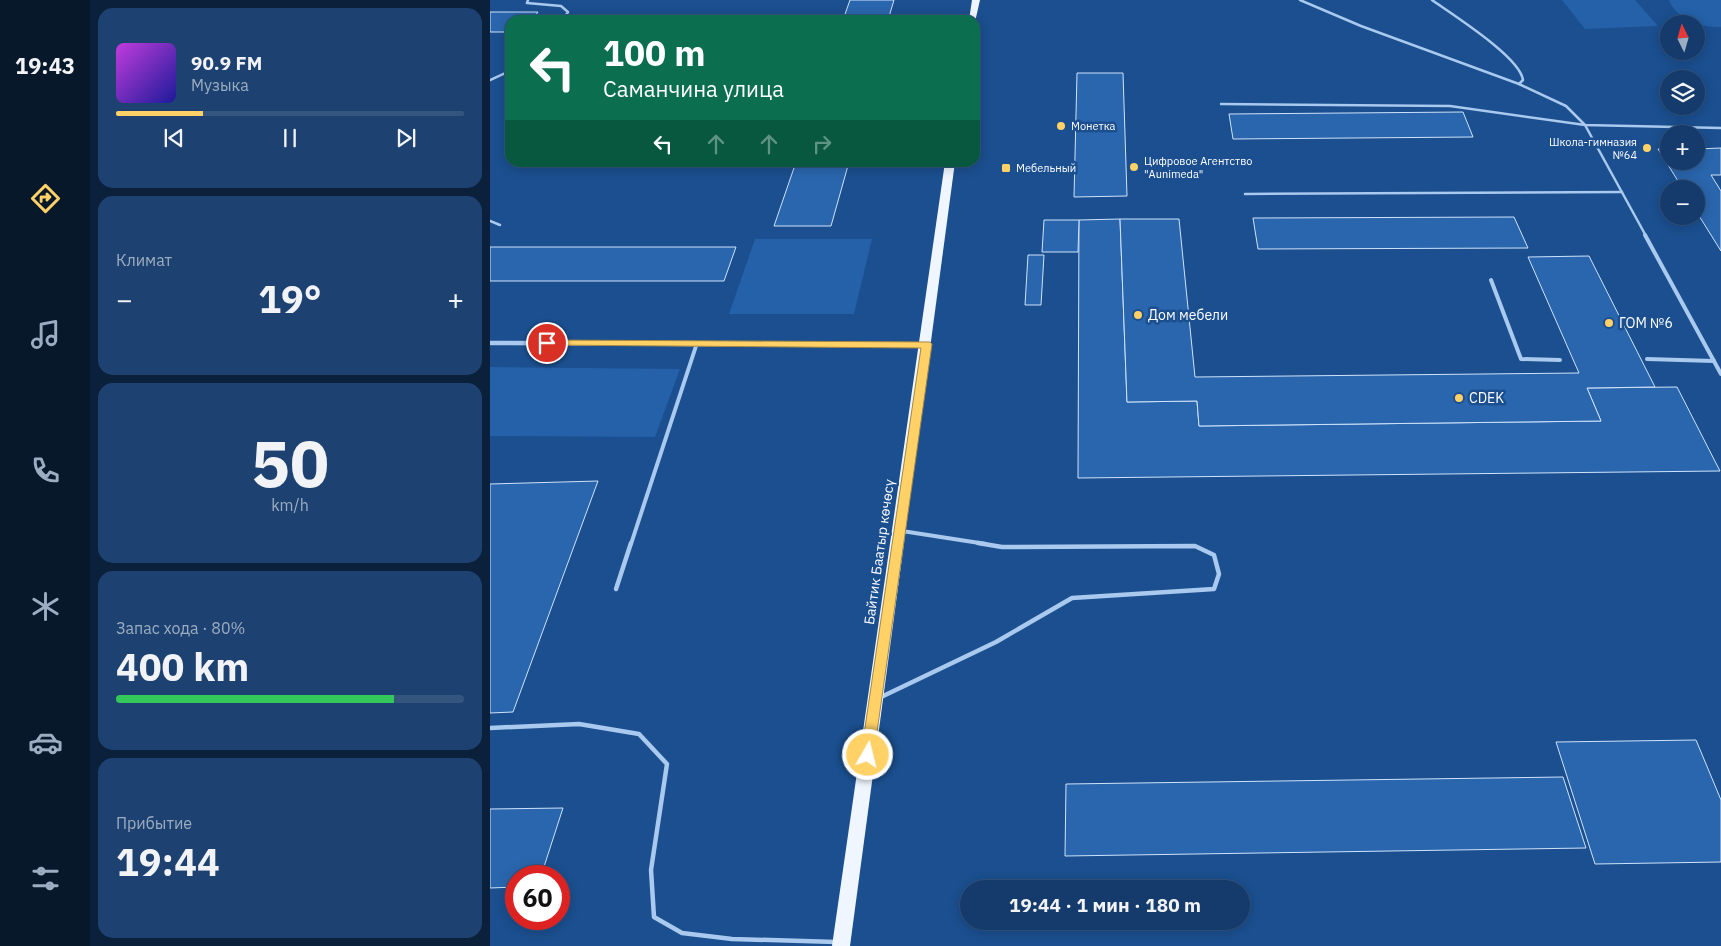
<!DOCTYPE html>
<html lang="ru">
<meta charset="utf-8">
<style>
:root{--surface:#143b6b;--page:#1d4271;--text:#f1f3f6;--muted:#9dadc1;--line:#33557e;--accent:#ffd166}
body{margin:0;font-family:"IBM Plex Sans",sans-serif;background:var(--page);color:var(--text);height:100vh;display:flex;flex-direction:column;font-size:19px;white-space:nowrap}
*{box-sizing:border-box;margin:0}
p{font-size:16px;color:var(--muted)}
.icon{flex:none;width:28px;height:28px;fill:none;stroke:currentColor;stroke-width:2;stroke-linecap:round;stroke-linejoin:round}
.map{position:relative;flex:1;overflow:hidden}
.drawer{display:flex;flex-direction:column;gap:8px;padding:8px;background:#0b203b;width:400px}
.drawer>*{flex:none}
.guide{position:absolute;left:15px;top:15px;width:475px;height:152px;border-radius:15px;box-shadow:0 2px 12px #0003,0 0 0 1px var(--line);background:#0b6e4f;color:#fff;overflow:hidden}
.needle{width:32px;rotate:355deg}
.controls{position:absolute;left:1170px;top:15px;display:grid;gap:10px}
.controls a{display:grid;place-items:center;width:45px;height:45px;border-radius:50%;background:var(--surface);box-shadow:0 2px 12px #0003,0 0 0 1px var(--line);font-size:25px}
.speed{position:absolute;left:15px;top:865px;display:flex;gap:10px;font-size:25px;font-weight:700;text-align:center}
.speed>*{display:grid;place-content:center;width:65px;height:65px;border-radius:50%;background:var(--surface);box-shadow:0 2px 12px #0003,0 0 0 1px var(--line);line-height:1}
.speed .limit{border:8px solid #d22;background:#fff;color:#111}
.pin{position:absolute;display:grid;place-items:center;width:42px;height:42px;color:#fff;margin:-21px;border:2px solid #fff;border-radius:50%;box-shadow:0 1px 5px #0007}
.me{position:absolute;width:55px;margin:-28px;rotate:8deg;stroke-linejoin:round;filter:drop-shadow(0 0 4px #0008)}
.turn{display:flex;align-items:center;gap:18px;height:105px;padding:0 15px;font-size:22px}
.turn .icon{width:65px;height:65px;stroke-width:2.5}
.turn b{display:block;font-size:35px;line-height:42px}
.lanes{display:flex;align-items:center;height:48px;padding:0 15px;background:#0003;justify-content:center;gap:25px;direction:ltr}
.lanes .off{opacity:.35}
.big{font-size:38px;font-weight:700;line-height:1.1}
.drawer .tile{flex:1;display:flex;flex-direction:column;justify-content:center;gap:8px;min-width:0;padding:0 18px;border-radius:15px;background:var(--page)}
.drawer .dial{align-items:center;gap:0}
.dial b{font-size:65px;line-height:1}
.song{display:flex;align-items:center;gap:15px}
.cover{width:60px;height:60px;border-radius:8px;background:linear-gradient(135deg,hsl(290 70% 55%),hsl(240 70% 35%))}
.played{height:5px;border-radius:2px;background:linear-gradient(90deg,var(--accent) 25%,var(--line) 25%)}
.keys{display:flex;justify-content:space-around;direction:ltr}
.heat{display:flex;justify-content:space-between;align-items:center;font-size:28px;direction:ltr}
.charge{height:8px;border-radius:4px;background:linear-gradient(90deg,#34c759 80%,var(--line) 0)}
.trip{position:absolute;left:470px;top:880px;width:290px;height:50px;border-radius:25px;background:var(--surface);box-shadow:0 2px 12px #0003,0 0 0 1px var(--line);font-weight:700;line-height:50px;text-align:center}
main{display:flex;flex:1;min-height:0}
.dock{display:flex;flex-direction:column;width:90px;justify-content:space-around;align-items:center;background:#08182b;color:var(--muted)}
.dock .icon{width:35px;height:35px}
.dock .selected{color:var(--accent)}
.dock b{font-size:22px;color:var(--text)}
.map>svg:first-child{display:block}
</style>
<main>
<nav class="dock">
<b>19:43</b>
<svg class="icon selected" aria-label="directions" viewBox="0 0 24 24"><path d="M12 3l9 9-9 9-9-9zM9 14v-3h6M13 9l2 2-2 2"/></svg>
<svg class="icon" aria-label="music" viewBox="0 0 24 24"><path d="M9 18V5l10-2v13"/><circle cx="6" cy="18" r="3"/><circle cx="16" cy="16" r="3"/></svg>
<svg class="icon" aria-label="phone" viewBox="0 0 24 24"><path d="M5 4h4l2 5-3 2q2 4 5 5l2-3 5 2v4C11 20 4 13 5 4z"/></svg>
<svg class="icon" aria-label="climate" viewBox="0 0 24 24"><path d="M12 3v18M4 7l16 10M4 17L20 7"/></svg>
<svg class="icon" aria-label="car" viewBox="0 0 24 24"><path d="M5 17H2v-5l4-1 3-4h7l3 4 3 1v5h-3M9 17h6M6 11h13"/><circle cx="7" cy="17" r="2"/><circle cx="17" cy="17" r="2"/></svg>
<svg class="icon" aria-label="filters" viewBox="0 0 24 24"><path d="M4 7h16M4 17h16"/><circle cx="9" cy="7" r="2"/><circle cx="15" cy="17" r="2"/></svg>
</nav>
<section class="drawer">
<div class="tile">
<div class="song"><i class="cover"></i><div><b>90.9 FM</b><p>Музыка</p></div></div>
<div class="played"></div>
<div class="keys"><svg class="icon" aria-label="previous" viewBox="0 0 24 24"><path d="M18 5L8 12l10 7zM5 5v14"/></svg><svg class="icon" aria-label="pause" viewBox="0 0 24 24"><path d="M8 5v14M16 5v14"/></svg><svg class="icon" aria-label="next" viewBox="0 0 24 24"><path d="M6 5l10 7-10 7zM19 5v14"/></svg></div>
</div>
<div class="tile"><p>Климат</p>
<div class="heat"><a>−</a><b class="big">19°</b><a>+</a></div>
</div>
<div class="tile dial"><b>50</b><p>km/h</p></div>
<div class="tile"><p>Запас хода · 80%</p><b class="big">400 km</b><div class="charge"></div></div>
<div class="tile"><p>Прибытие</p><b class="big">19:44</b></div>
</section>
<div class="map">
<svg width="1231" height="946" viewBox="0 0 1231 946">
<rect width="100%" height="100%" fill="#1b4f8f"/>
<g fill="#2461a8">
<polygon points="1072,0 1145,0 1168,26 1095,29"/>
<path d="M 1179,0 L 1231,0 L 1231,27 C 1211,28 1186,19 1179,0 Z"/>
<polygon points="265,239 382,239 364,314 239,314"/>
<polygon points="0,367 190,369 165,437 0,436"/>
</g>
<g fill="#2a66ad" stroke="#cfe3fa">
<polygon points="360,0 404,0 398,20 353,20"/>
<polygon points="0,12 48,12 42,20 20,20 20,32 0,32"/>
<polygon points="587,73 633,73 637,196 584,197"/>
<polygon points="973,112 983,137 743,139 739,114"/>
<polygon points="1231,148 1231,175 1221,175 1231,191 1231,251 1206,211 1206,189 1193,189 1168,149 1179,149 1179,161 1206,161 1206,149"/>
<polygon points="306,162 359,162 341,226 284,226"/>
<polygon points="1024,217 1038,248 768,249 763,218"/>
<polygon points="630,219 637,402 707,401 709,426 1111,421 1097,388 1187,387 1230,471 588,478 589,220"/>
<polygon points="630,219 689,219 705,377 1089,373 1038,257 1099,256 1165,387 1097,388 1111,421 709,426 707,401 637,402"/>
<polygon points="554,220 589,220 588,252 552,252"/>
<polygon points="0,247 246,247 234,281 0,281"/>
<polygon points="538,255 554,255 551,305 535,305"/>
<polygon points="108,481 23,712 0,713 0,484"/>
<polygon points="1206,740 1231,800 1231,862 1105,864 1066,742"/>
<polygon points="1073,777 1096,848 575,856 576,784"/>
<polygon points="73,808 51,876 26,876 26,887 0,888 0,809"/>
</g>
<g fill="none" stroke-linecap="round" stroke-linejoin="round">
<g stroke="#a9c9ee" stroke-width="2.5">
<polyline points="38,0 37,3 71,6 78,12 73,20"/>
<polyline points="810,0 871,26 1029,84 1076,106 1095,125 1156,236"/>
<path d="M 942,0 C 963,15 1030,57 1033,80 L 1029,84"/>
<polyline points="0,80 20,71"/>
<polyline points="731,104 960,106 1095,125 1231,128"/>
<polyline points="755,194 1132,192"/>
<polyline points="0,221 10,225"/>
</g>
<g stroke="#a9c9ee" stroke-width="4">
<polyline points="1155,235 1231,374"/>
<polyline points="1001,280 1031,359 1070,360"/>
<polyline points="1157,359 1224,361"/>
<polyline points="412,531 496,544"/>
<polyline points="141,544 207,343"/>
</g>
<g stroke="#a9c9ee" stroke-width="4.5">
<polyline points="126,589 141,543"/>
<polyline points="389,698 506,642 582,598 724,589 729,574 724,555 705,546 512,547 488,543"/>
<polyline points="0,728 89,724 149,734 177,764 161,870 164,917 192,933 242,939 346,942"/>
</g>
<polyline stroke="#a9c9ee" stroke-width="4.5" points="0,343 433,345"/>
<g fill="#f0f6ff" fill-rule="evenodd">
<polygon points="482,0 490,0 485,22 485,20 479,20"/>
<polygon points="455,162 465,162 360,946 342,946"/>
</g>
</g>
<polygon fill="#ffd166" stroke="#a68842" points="57,340 440,342 442,344 383,760 378,761 373,760 371,755 431,348 53,345 52,343"/>
<g fill="#ffd166" stroke="#1b4f8f" stroke-width="2">
<circle cx="571" cy="126" r="5"/>
<circle cx="1157" cy="148" r="5"/>
<circle cx="644" cy="167" r="5"/>
<rect x="511" y="163" width="10" height="10" rx="2.5"/>
<circle cx="648" cy="315" r="5"/>
<circle cx="1119" cy="323" r="5"/>
<circle cx="969" cy="398" r="5"/>
</g>
<g text-anchor="middle" dominant-baseline="central" stroke-width="5" stroke-linejoin="round" paint-order="stroke">
<g font-size="11" fill="#fff" stroke="#1b4f8f" text-anchor="start">
<text x="581" y="126">Монетка</text>
<text x="1147" y="142" text-anchor="end">Школа-гимназия<tspan x="1147" dy="13">№64</tspan></text>
<text x="654" y="161">Цифровое Агентство<tspan x="654" dy="13">"Aunimeda"</tspan></text>
<text x="526" y="168">Мебельный</text>
</g>
<g font-size="14" fill="#fff" stroke="#1b4f8f" text-anchor="start">
<text x="658" y="315">Дом мебели</text>
<text x="1129" y="323">ГОМ №6</text>
<text x="979" y="398">CDEK</text>
</g>
<g font-size="14" fill="#fff" stroke="#1b4f8f">
<text transform="translate(389 552) rotate(-82)">Байтик Баатыр көчөсү</text>
</g>
</g>
</svg>
<div class="controls">
<a><svg class="needle" viewBox="-14 -14 28 28"><path d="M0-13l5 13h-10z" fill="#e53935"/><path d="M0 13l5-13h-10z" fill="#9dadc1"/></svg></a>
<a><svg class="icon" aria-label="layers" viewBox="0 0 24 24"><path d="M12 4l9 5-9 5-9-5zM3 14l9 5 9-5"/></svg></a>
<a>+</a>
<a>−</a>
</div>
<div class="speed"><div class="limit">60</div></div>
<div class="pin" style="left:57px;top:343px;background:#d93025"><svg class="icon" aria-label="arrive" viewBox="0 0 24 24"><path d="M6 21V4h12l-3 4 3 4H6"/></svg></div>
<svg class="me" style="left:378px;top:755px" viewBox="-20 -20 40 40"><circle r="17" fill="#ffd166" stroke="#fff" stroke-width="3"/><path d="M0-11L8 9 0 5-8 9z" fill="#fff"/></svg>
<div class="trip">19:44 · 1 мин · 180 m</div>
<div class="guide">
<div class="turn"><svg class="icon" aria-label="left" viewBox="0 0 24 24"><path d="M17 20v-9H6M10 6l-5 5 5 5"/></svg><div><b>100 m</b>Саманчина улица</div></div>
<div class="lanes"><svg class="icon" aria-label="left" viewBox="0 0 24 24"><path d="M17 20v-9H6M10 6l-5 5 5 5"/></svg><svg class="icon off" aria-label="ahead" viewBox="0 0 24 24"><path d="M12 20V5M6 11l6-6 6 6"/></svg><svg class="icon off" aria-label="ahead" viewBox="0 0 24 24"><path d="M12 20V5M6 11l6-6 6 6"/></svg><svg class="icon off" aria-label="right" viewBox="0 0 24 24"><path d="M7 20v-9h11M14 6l5 5-5 5"/></svg></div>
</div>
</div>
</main>
